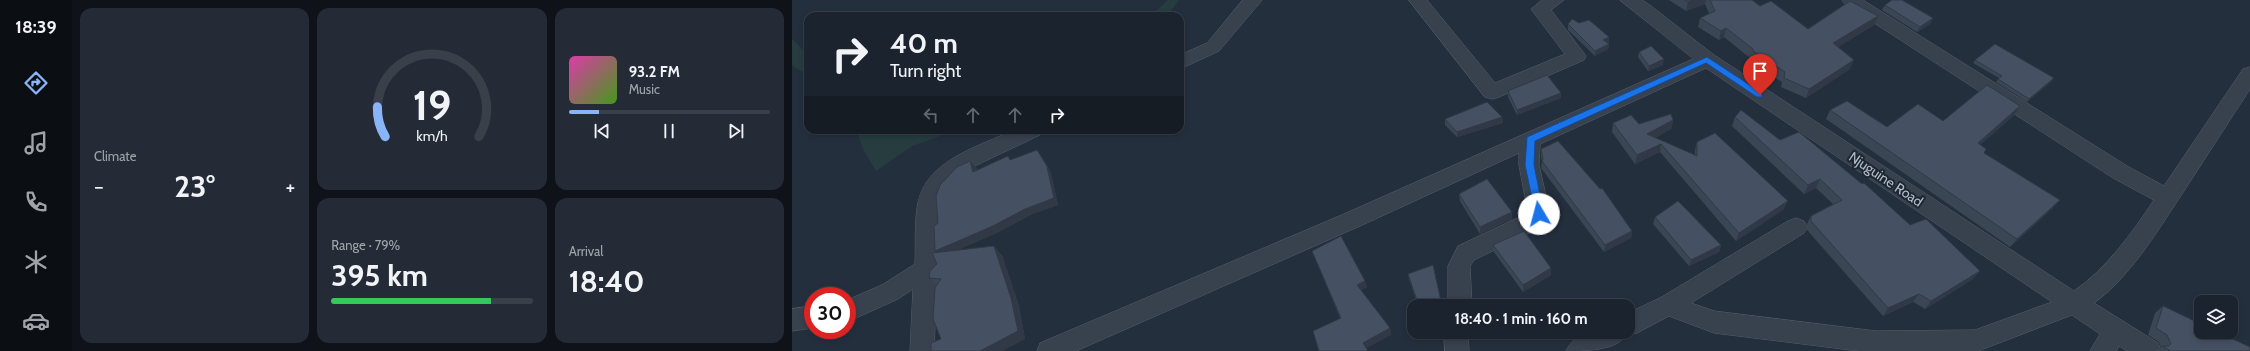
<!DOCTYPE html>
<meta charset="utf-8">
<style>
:root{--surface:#1b232e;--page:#242b36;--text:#f1f3f6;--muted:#a0a4aa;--line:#39404a;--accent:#8ab4f8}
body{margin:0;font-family:Cabin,sans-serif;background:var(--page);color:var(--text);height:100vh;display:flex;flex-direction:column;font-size:15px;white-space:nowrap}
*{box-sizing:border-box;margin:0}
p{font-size:13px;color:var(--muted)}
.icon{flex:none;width:22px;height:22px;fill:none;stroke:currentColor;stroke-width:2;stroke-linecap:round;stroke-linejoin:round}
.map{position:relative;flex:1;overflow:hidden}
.drawer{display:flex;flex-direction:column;gap:8px;padding:8px;background:#0f1319;width:720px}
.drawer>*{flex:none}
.guide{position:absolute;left:12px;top:12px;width:380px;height:122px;border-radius:12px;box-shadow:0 2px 6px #0003,0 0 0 1px var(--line);background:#1b232e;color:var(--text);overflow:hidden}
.buttons{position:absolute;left:1402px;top:295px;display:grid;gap:8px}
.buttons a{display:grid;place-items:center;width:44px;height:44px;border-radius:8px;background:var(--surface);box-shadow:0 2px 6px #0003,0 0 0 1px var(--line);font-size:20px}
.speed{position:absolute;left:12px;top:287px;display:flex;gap:8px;font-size:20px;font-weight:700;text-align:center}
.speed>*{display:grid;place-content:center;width:52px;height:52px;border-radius:50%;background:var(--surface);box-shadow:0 2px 6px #0003,0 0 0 1px var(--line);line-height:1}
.speed .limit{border:6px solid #d22;background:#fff;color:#111}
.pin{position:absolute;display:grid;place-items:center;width:34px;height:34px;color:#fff;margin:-41px -17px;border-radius:50% 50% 50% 0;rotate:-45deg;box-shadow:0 0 4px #0007}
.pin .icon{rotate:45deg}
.me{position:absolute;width:44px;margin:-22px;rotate:352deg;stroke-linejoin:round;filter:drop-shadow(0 0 3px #0008)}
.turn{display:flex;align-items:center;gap:14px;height:84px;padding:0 20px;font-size:18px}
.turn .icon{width:52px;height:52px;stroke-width:2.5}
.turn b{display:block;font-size:28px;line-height:34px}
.lanes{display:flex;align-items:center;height:38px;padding:0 20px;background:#0003;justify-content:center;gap:20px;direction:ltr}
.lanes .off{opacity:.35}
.big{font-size:30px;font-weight:700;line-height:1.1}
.drawer .widget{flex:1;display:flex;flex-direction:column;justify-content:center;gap:6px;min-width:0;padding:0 14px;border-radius:12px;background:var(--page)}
.drawer .dial{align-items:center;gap:0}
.dial svg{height:104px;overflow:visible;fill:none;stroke:var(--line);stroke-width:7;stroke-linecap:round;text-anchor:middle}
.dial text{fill:var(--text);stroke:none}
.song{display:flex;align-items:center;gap:12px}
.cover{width:48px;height:48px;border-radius:6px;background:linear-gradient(135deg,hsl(320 70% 55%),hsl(100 70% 35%))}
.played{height:4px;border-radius:2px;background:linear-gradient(90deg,var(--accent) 15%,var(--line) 15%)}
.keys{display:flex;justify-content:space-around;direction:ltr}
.heat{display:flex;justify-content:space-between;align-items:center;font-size:22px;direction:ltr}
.charge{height:6px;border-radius:3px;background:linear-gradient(90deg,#34c759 79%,var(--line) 0)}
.drawer .tiles{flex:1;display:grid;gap:8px;grid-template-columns:repeat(3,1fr)}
.widget:first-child{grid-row:span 2}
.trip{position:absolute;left:615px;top:299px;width:228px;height:40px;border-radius:12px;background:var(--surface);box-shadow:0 2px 6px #0003,0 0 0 1px var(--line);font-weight:700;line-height:40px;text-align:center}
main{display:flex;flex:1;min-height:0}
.tab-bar{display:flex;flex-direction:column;width:72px;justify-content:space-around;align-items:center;background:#0b0e12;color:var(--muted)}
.tab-bar .icon{width:28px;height:28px}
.tab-bar .current{color:var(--accent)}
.tab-bar b{font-size:18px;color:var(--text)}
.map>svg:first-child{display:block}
</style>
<main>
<nav class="tab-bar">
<b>18:39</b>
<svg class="icon current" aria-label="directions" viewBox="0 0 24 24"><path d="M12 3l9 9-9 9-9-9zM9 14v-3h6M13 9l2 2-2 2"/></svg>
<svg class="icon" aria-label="music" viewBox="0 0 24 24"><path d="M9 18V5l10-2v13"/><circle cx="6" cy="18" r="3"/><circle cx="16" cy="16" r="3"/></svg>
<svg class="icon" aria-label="phone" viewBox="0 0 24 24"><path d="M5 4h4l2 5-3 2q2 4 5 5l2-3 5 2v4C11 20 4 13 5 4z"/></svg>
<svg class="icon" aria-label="climate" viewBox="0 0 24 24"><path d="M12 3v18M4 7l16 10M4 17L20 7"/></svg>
<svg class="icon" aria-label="car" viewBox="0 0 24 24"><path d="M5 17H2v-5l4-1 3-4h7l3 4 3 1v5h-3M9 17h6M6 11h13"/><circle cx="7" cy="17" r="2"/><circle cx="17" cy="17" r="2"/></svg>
</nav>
<section class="drawer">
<div class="tiles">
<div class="widget"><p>Climate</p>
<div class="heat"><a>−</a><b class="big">23°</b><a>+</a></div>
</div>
<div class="widget dial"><svg viewBox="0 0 100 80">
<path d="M14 69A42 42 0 1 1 86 69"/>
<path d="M14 69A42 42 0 0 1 8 46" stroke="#8ab4f8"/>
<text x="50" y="56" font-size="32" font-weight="700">19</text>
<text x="50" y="72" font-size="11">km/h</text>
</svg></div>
<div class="widget">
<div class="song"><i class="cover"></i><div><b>93.2 FM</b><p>Music</p></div></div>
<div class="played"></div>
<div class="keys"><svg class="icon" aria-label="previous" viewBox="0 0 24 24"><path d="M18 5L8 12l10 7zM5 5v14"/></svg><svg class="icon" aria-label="pause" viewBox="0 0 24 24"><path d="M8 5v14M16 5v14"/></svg><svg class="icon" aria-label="next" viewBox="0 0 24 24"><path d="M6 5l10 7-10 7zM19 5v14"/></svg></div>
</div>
<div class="widget"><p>Range · 79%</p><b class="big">395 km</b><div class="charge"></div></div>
<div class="widget"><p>Arrival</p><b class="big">18:40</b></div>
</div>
</section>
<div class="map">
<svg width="1458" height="351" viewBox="0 0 1458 351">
<rect width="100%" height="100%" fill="#242f3e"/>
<g fill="#263c3f">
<polygon points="376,0 387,0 375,16 358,16"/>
<polygon points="0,39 16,55 16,76 0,65"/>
<polygon points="64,130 166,130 120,146 84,171 71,149"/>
</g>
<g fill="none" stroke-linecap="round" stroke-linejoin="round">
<g stroke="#565f6c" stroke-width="1">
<g id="minor">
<polygon points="451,0 470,0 427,51 388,69 388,55 415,43"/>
<polygon points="617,0 635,0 703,83 773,54 739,9 750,0 772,0 759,10 794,56 792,60 707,97 700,99 693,97"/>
<path d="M 828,0 L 850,0 L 859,6 L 922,55 L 1282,291 C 1315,268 1340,233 1362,200 L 1321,178 L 1053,4 L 1050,0 L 1071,0 L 1335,166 L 1372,186 L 1451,69 L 1458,67 L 1458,89 C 1435,125 1411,161 1388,197 C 1365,232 1337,278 1302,303 L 1366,343 L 1369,351 L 1335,351 L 1327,346 L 1324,351 L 1298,351 L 1308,334 L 1280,315 L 1186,351 L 1067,351 L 922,333 L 877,316 L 845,333 L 834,335 C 825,351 791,351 774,351 C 784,328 815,332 836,332 L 836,313 L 868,298 L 996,221 L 1004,218 L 1012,221 L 1015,227 L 1012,233 L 899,303 L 922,311 L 1084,331 L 1183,330 L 1260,302 L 914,68 L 748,144 L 747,165 L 758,214 L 750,227 L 682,260 L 678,266 L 680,306 L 656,306 L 656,266 L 666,246 L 736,213 L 727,165 L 727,153 L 568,226 L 284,351 L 245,351 L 248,343 L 552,214 L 901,59 Z"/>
<path d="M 222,130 L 251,130 L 248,135 L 170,172 L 153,191 L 148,202 L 142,351 L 118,351 L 121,289 L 106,299 L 55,322 L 55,300 L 90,285 L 123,264 C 124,244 122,222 126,203 C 134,160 188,146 222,130 Z"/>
<polygon points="21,306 21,328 0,331 0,309"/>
<polygon points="652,332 676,332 677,351 653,351"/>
</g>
</g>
<use href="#minor" fill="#38414e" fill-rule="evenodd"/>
</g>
<g fill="#3b4654">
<polygon points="877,0 960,0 968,6 1016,29 1082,25 1046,47 1058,69 1014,98 989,87 990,82 958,61 958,58 932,37 927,40 906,27 908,18 917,13 913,4 894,11"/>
<polygon points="1093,5 1141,18 1138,24 1125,32 1090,10"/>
<polygon points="787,23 817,37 817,43 816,43 817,44 816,49 803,56 776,30 776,24"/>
<polygon points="847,52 871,65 856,71 846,57"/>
<polygon points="1183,60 1260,81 1235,102 1204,82 1207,78 1181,63"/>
<polygon points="716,91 769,98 725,115 716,97"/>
<polygon points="1228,106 1222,115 1188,145 1192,153 1261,208 1218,247 1034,119 1038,110 1095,127 1151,121"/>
<polygon points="710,117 711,123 665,137 653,125 653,119"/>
<polygon points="943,117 988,140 1118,225 1181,279 1133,309 1121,302 1091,316 1015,230 1015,224 1019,216 1041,204 1024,188 1012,194 940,126"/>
<polygon points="881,120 879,129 863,138 903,155 903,150 905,142 992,209 944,241 868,152 843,164 820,132 821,123 847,124"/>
<polygon points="749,149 840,231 839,238 812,252 749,168 750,161 749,157"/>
<polygon points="245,150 250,157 260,175 259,174 266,205 238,215 207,232 165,250 210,255 227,306 233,339 149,339 145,285 137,278 145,264 146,223 184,167 185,171 218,160"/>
<polygon points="667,194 720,219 688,234 668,201"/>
<polygon points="863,217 929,245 927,252 897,266 861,224"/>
<polygon points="701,245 759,268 759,275 731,292 702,252"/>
<polygon points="520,251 573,281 575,287 569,290 598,328 599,335 548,318"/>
<polygon points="616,274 650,306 626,306 617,279"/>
<polygon points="1371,306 1458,351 1363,351 1369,347 1367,342 1356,335 1363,313"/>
</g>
<g fill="#303945">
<polygon points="901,0 914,0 913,4 894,11 896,2"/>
<polygon points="1086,16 1082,25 1037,52 1041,43"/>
<polygon points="1141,18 1138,24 1125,32 1128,27"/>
<polygon points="934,28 932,37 927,40 929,31"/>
<polygon points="817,37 817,43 810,45 811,40"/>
<polygon points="817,44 816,49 803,56 803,51"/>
<polygon points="872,59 871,65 856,71 857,66"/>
<polygon points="1062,60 1058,69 1014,98 1017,89"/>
<polygon points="1262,78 1260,81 1235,102 1237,99"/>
<polygon points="769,93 769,98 725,115 725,110"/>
<polygon points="1228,106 1222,115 1180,152 1186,143"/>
<polygon points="710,117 711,123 665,137 665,132"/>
<polygon points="881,120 879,129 853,143 855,134"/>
<polygon points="869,144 868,152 843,164 845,155"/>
<polygon points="245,150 250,157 260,175 259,174 266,205 238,215 207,232 149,257 143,251 255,167"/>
<polygon points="178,161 184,167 187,179 181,172"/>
<polygon points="1028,179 1024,188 1012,194 1016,185"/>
<polygon points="1268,200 1261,208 1218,247 1225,239"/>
<polygon points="996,201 992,209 944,241 947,233"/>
<polygon points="720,212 720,219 688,234 688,227"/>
<polygon points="840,231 839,238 812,252 813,245"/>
<polygon points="929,245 927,252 897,266 899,260"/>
<polygon points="202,246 210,255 227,306 233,339 211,351 188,351"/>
<polygon points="759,268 759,275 731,292 731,285"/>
<polygon points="1188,271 1181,279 1133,309 1139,301"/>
<polygon points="573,281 575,287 567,291 565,285"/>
<polygon points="1127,294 1121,302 1091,316 1096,308"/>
<polygon points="598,328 599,335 573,349 571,343"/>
<polygon points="636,332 642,332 637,336"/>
</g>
<g fill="#455162" stroke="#303945">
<polygon points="893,0 901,0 896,2"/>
<polygon points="918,0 960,0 968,6 979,1 1016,29 1058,1 1086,16 1041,43 1062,60 1017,89 992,78 993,72 961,51 961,49 934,28 929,31 908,18 923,11"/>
<polygon points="1100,0 1110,0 1141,18 1128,27 1093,5"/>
<polygon points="780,19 787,23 797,20 817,37 811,40 817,44 803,51 776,24"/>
<polygon points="1203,44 1262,78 1237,99 1206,79 1210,76 1183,60"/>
<polygon points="859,46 872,59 857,66 847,52"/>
<polygon points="755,75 769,93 725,110 716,91"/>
<polygon points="1195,85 1228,106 1186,143 1194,149 1192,153 1268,200 1225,239 1038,110 1055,101 1095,127 1126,104 1151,121"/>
<polygon points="695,102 710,117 665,132 653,119"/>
<polygon points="949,110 988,140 1007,132 1070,184 1072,183 1118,225 1134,219 1188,271 1139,301 1127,294 1096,308 1019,221 1019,216 1050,200 1028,179 1016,185 943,117"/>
<polygon points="879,114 881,120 855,134 905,156 905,142 923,133 996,201 947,233 869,144 845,155 821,123 839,115 847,124"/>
<polygon points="766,141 808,189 810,188 840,231 813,245 750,161 751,159 749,149"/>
<polygon points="245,150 256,168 255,167 262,198 233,209 201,226 143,251 142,226 146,223 144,196 148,185 165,167 178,161 181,172 216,156 218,160"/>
<polygon points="695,179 720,212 688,227 667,194"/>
<polygon points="886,201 929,245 899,260 863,217"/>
<polygon points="732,231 759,268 731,285 701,245"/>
<polygon points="549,236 573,281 565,285 598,328 571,343 576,351 527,351 521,331 549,318 520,251"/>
<polygon points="202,246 219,298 226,331 188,351 139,351 139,343 149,339 141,319 143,288 149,279 137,278 138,271 145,264 140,253"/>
<polygon points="641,265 650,306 627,306 616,274"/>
<polygon points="1371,306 1409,324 1409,332 1426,332 1458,347 1458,351 1379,351 1370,346 1377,346 1379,344 1375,335 1364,328"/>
</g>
<polygon fill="#1a73e8" stroke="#114b97" points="915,57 970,93 970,97 965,97 914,63 743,141 742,165 752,214 750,217 744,217 733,165 735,137"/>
<g text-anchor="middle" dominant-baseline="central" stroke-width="4" stroke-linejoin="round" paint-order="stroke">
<g font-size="14" fill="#b4bcc9" stroke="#1d2633">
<text transform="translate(1094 179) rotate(34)">Njuguine Road</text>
</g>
</g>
</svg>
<div class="buttons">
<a><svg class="icon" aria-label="layers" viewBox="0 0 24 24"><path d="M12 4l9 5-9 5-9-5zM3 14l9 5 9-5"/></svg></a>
</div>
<div class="speed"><div class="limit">30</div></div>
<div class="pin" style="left:968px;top:95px;background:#d93025"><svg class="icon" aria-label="arrive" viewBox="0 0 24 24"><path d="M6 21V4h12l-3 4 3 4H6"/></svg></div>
<svg class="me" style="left:747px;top:214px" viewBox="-20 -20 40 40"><circle r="19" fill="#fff"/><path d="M0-13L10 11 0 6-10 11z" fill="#1a73e8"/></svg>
<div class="trip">18:40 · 1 min · 160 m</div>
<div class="guide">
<div class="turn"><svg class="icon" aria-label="right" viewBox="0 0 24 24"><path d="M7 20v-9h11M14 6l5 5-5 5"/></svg><div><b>40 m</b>Turn right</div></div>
<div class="lanes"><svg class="icon off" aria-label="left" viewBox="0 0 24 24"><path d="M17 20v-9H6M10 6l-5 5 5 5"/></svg><svg class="icon off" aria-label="ahead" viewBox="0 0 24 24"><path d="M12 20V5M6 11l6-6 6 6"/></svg><svg class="icon off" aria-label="ahead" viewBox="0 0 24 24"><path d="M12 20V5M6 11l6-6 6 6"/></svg><svg class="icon" aria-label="right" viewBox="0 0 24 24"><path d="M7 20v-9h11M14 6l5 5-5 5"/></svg></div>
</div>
</div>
</main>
